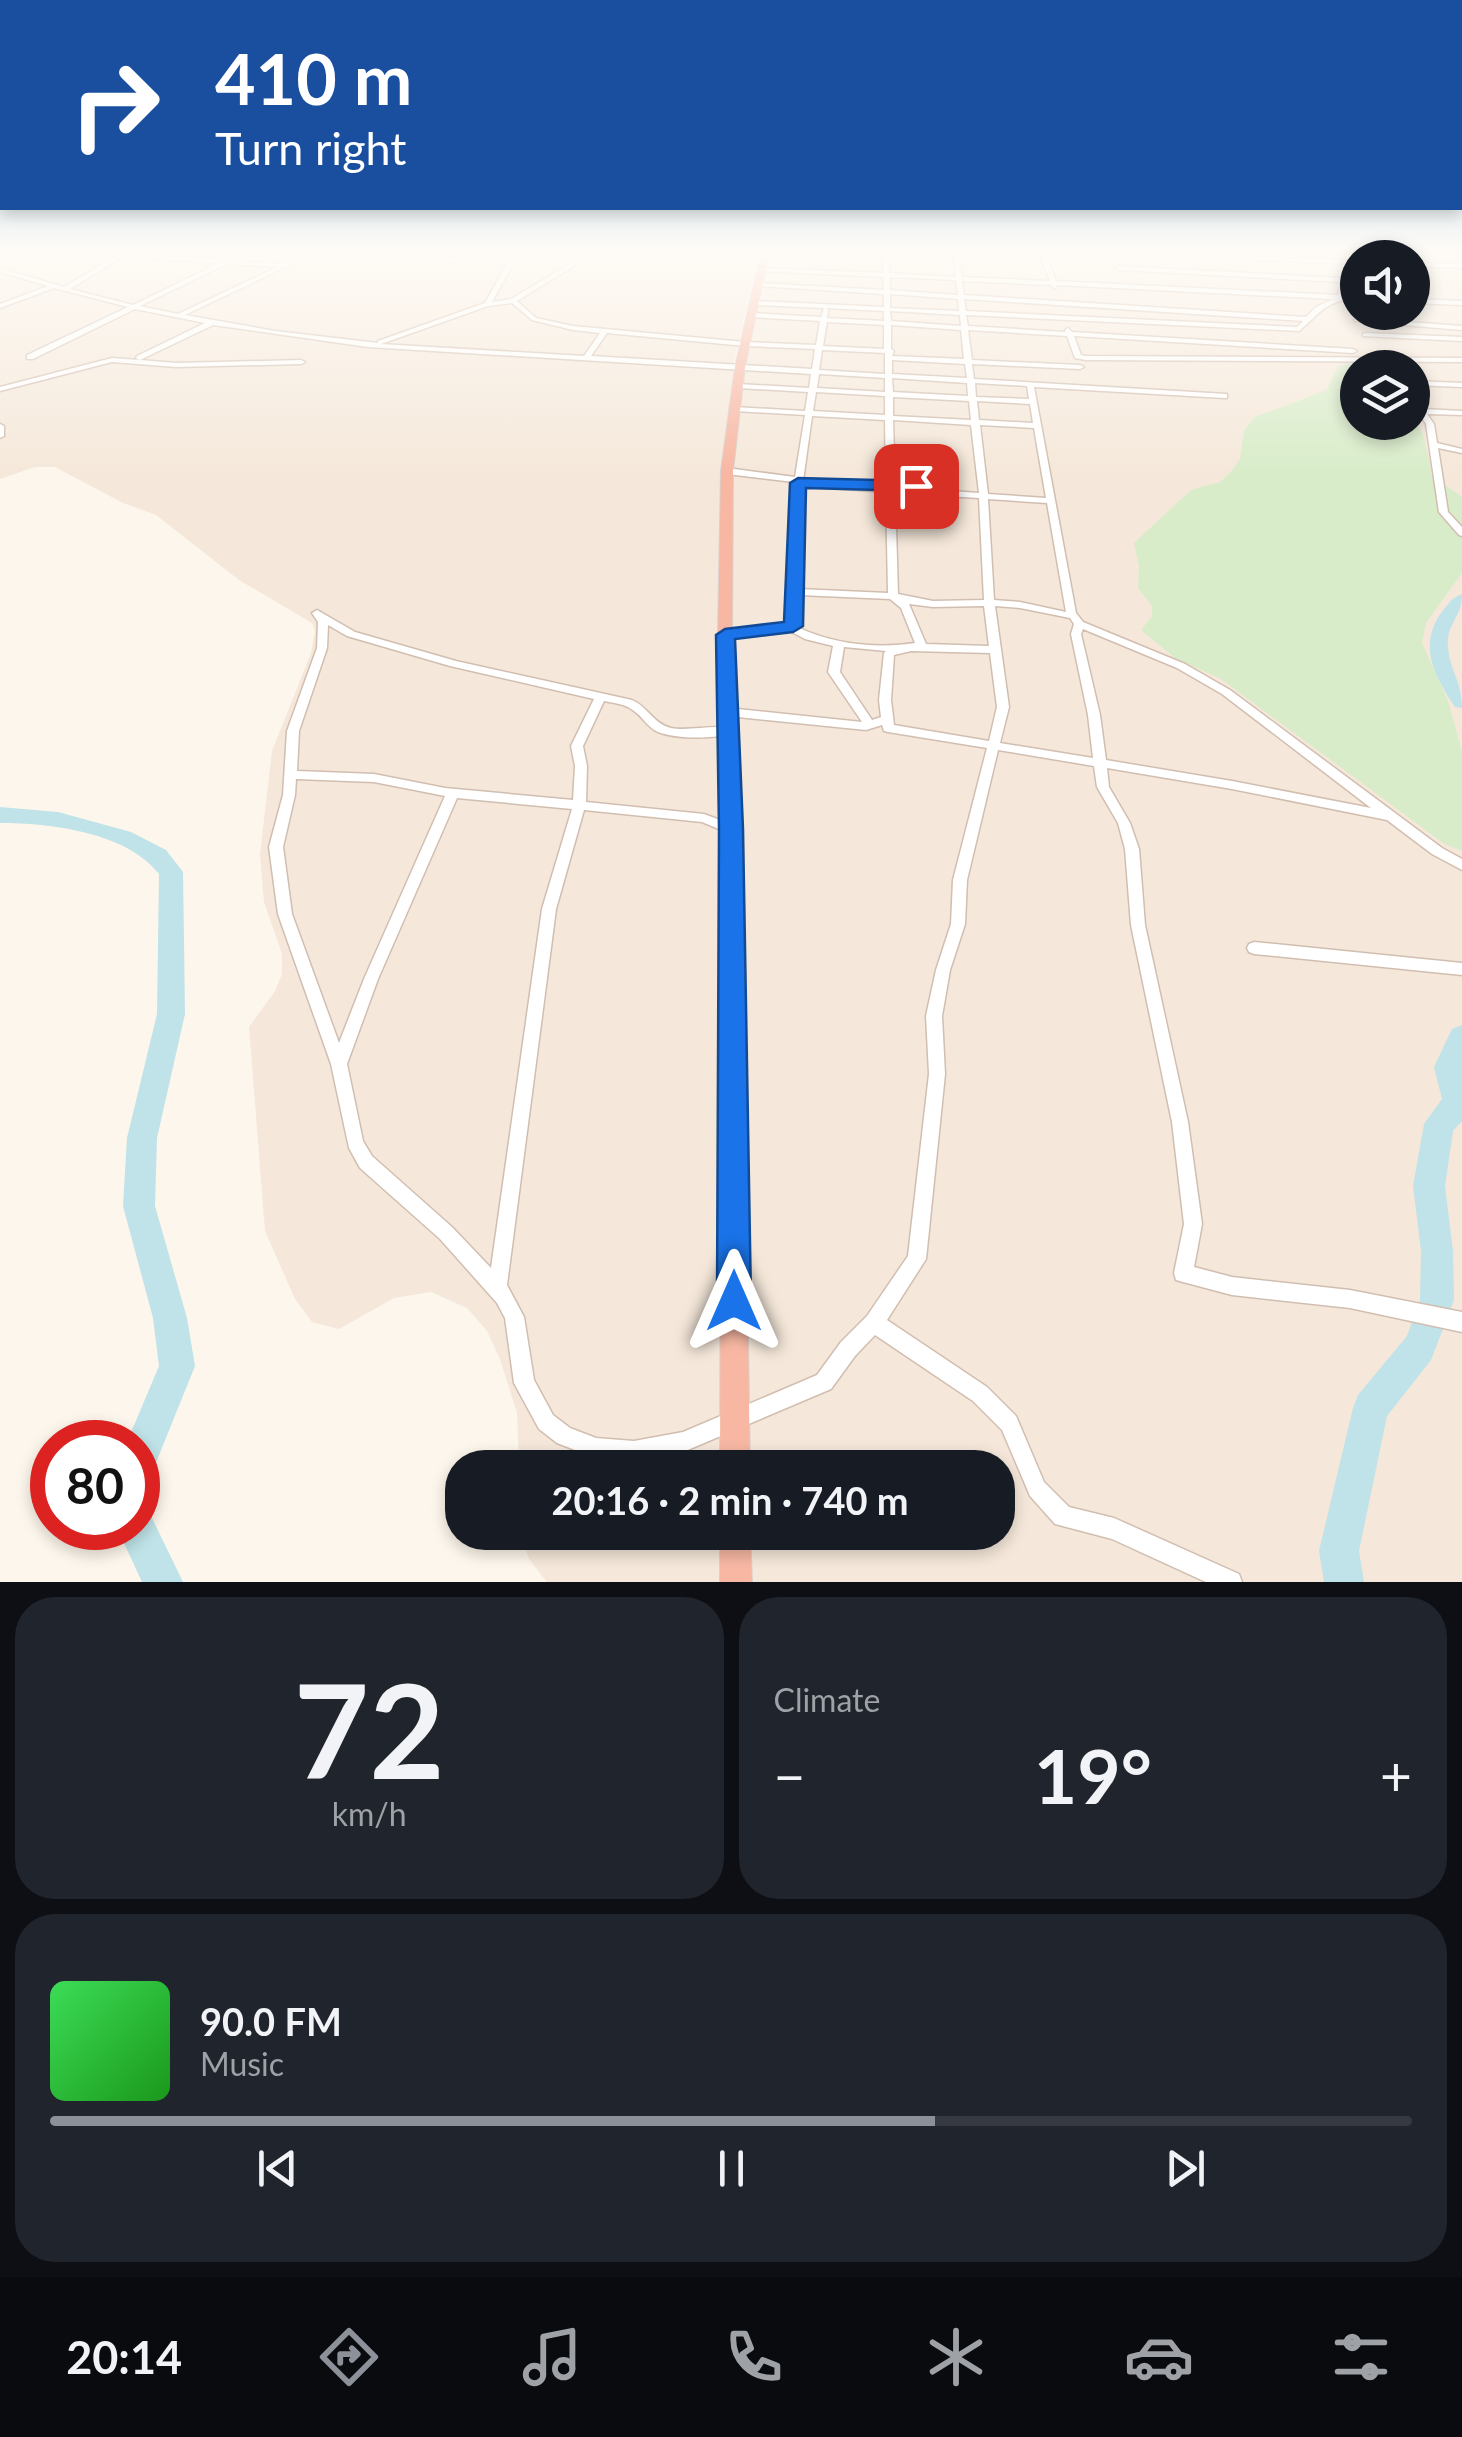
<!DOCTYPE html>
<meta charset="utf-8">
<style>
:root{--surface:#171b24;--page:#20242c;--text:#f1f3f6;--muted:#9ea1a6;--line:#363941;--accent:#8c9099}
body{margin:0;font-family:Lato,sans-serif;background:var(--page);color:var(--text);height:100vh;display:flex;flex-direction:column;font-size:38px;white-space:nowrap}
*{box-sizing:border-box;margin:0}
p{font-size:32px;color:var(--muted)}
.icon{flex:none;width:55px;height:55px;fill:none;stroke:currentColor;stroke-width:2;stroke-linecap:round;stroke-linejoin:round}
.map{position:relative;height:1582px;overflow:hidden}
.panel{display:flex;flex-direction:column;gap:15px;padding:15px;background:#0d0f14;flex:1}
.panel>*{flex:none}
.banner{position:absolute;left:0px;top:0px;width:1462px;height:210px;box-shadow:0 5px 15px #0003;background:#1a4fa0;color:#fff;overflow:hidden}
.controls{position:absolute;left:1340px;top:240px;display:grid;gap:20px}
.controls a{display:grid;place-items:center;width:90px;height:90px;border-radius:50%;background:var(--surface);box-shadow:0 5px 15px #0003;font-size:50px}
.speed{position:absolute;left:30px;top:1420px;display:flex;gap:20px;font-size:50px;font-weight:700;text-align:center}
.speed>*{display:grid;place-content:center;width:130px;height:130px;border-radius:50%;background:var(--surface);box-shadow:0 5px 15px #0003;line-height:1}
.speed .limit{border:15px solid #d22;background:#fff;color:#111}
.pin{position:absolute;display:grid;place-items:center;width:85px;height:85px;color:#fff;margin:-42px;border-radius:20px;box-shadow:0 5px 15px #0006}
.me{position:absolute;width:110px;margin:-55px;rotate:0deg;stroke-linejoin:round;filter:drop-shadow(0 0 8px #0008)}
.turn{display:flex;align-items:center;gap:35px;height:210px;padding:0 50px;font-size:45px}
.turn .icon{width:130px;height:130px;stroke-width:2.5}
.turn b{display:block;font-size:70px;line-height:85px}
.big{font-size:75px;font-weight:700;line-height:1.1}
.panel .widget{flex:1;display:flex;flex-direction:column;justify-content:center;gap:15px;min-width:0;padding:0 35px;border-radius:40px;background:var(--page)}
.panel .dial{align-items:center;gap:0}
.dial b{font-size:130px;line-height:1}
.song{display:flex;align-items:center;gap:30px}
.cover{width:120px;height:120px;border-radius:15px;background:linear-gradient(135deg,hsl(130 70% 55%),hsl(120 70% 35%))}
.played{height:10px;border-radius:5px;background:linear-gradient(90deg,var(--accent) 65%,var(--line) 65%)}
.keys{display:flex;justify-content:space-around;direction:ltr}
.heat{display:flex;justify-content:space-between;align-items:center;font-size:55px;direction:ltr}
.panel .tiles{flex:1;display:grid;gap:15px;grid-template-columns:1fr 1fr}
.widget:last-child{grid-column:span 2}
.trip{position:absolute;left:445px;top:1450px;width:570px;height:100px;border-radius:40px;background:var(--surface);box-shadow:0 5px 15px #0003;font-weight:700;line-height:100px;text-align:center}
.dock{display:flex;height:160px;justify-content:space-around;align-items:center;background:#090b0e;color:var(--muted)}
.dock .icon{width:70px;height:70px}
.dock .active{color:var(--accent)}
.dock b{font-size:45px;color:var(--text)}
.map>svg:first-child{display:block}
</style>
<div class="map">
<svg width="1462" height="1582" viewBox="0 0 1462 1582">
<rect width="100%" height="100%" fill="#fdf6ec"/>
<g fill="#f5e8da" fill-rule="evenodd">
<polygon points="0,253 759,253 733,367 720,505 721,1467 519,1467 517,1413 500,1359 487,1331 467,1308 431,1292 394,1298 339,1329 312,1322 295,1299 265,1231 249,1027 275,991 282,974 282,954 264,902 260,854 272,751 311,653 315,631 312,623 239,580 156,515 123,503 55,467 35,467 0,479"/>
<path d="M 769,253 L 1462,253 L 1462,1582 L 751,1582 L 750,1533 L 998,1532 L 998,1468 L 749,1468 L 740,829 L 730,580 L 733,471 L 745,367 ZM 1358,258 L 1412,258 L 1412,312 L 1358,312 ZM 1358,368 L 1412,368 L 1412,422 L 1358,422 Z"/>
<polygon points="520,1533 723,1533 725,1582 547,1582 529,1559"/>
</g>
<polygon fill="#d8ecc9" points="1353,363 1373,367 1358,368 1358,422 1412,422 1413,414 1424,437 1432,476 1462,497 1462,573 1426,623 1422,643 1448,701 1462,752 1462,851 1443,843 1221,679 1175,658 1141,630 1152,616 1152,606 1138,588 1139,567 1134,543 1191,490 1220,482 1231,472 1240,459 1244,430 1255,417 1327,390 1338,366"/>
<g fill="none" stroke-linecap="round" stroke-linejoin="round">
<g fill="#bfe3e8" fill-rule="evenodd">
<path d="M 1462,594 C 1462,618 1446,624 1448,646 C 1449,670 1462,680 1462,708 L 1455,707 C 1433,674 1417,643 1444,609 C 1450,602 1453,597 1462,594 Z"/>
<path d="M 0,807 L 58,812 L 131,832 L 166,850 L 183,872 L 185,1014 L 157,1138 L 155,1206 L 187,1318 L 195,1366 L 151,1475 L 138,1481 L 138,1442 L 127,1442 L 159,1366 L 153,1318 L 123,1206 L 127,1138 L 157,1014 L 159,874 C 127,832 49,823 0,823 Z"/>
<polygon points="1462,1025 1462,1121 1453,1131 1445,1186 1453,1251 1454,1300 1431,1360 1387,1416 1359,1551 1364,1582 1324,1582 1319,1551 1353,1408 1358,1395 1407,1336 1420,1300 1421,1251 1413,1186 1424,1124 1442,1099 1434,1067 1452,1029"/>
<polygon points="138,1509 150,1514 183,1582 142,1582 117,1528 138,1528"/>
</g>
<g stroke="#d1beb0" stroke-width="3">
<g id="minor">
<path d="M 121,253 L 225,260 L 240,253 L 248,253 L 233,261 L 283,264 L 307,253 L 315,253 L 185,315 L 275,331 L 378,343 L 378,341 L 485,303 L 513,253 L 519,253 L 492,302 L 511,299 L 588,253 L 595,253 L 517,301 L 536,318 L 573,326 L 745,342 L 816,345 L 820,321 L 751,317 L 748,315 L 751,313 L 821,317 L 824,308 L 754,305 L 751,303 L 754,301 L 884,307 L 884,294 L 758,286 L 756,283 L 884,290 L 883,277 L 761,271 L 759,268 L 883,273 L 883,253 L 889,253 L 889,273 L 956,277 L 953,253 L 959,253 L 962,277 L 1050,281 L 1039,253 L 1045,253 L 1056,281 L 1338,295 L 1341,282 L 1119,270 L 1116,268 L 1119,266 L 1342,278 L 1347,264 L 1120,253 L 1347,260 L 1345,253 L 1351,253 L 1353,260 L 1358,260 L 1358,264 L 1352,264 L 1344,295 L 1358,296 L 1358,300 C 1327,298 1320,314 1299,331 L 966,315 L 968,326 L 1065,332 L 1066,329 L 1068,328 L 1072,332 L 1353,349 L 1357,351 L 1353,353 L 1074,336 L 1081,355 L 1086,356 L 1462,358 L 1462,362 L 1086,360 L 1075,358 L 1067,336 L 968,330 L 972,360 L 1080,365 L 1084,367 L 1080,369 L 972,364 L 974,379 L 1227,394 L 1227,398 L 1224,398 L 1034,387 L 1076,613 L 1083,622 L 1185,664 L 1230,690 L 1442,848 L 1462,859 L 1462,870 L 1432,854 L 1387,820 L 1232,789 L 1107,768 L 1109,787 L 1130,823 L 1139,849 L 1145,925 L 1188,1122 L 1202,1224 L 1194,1267 L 1232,1277 L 1350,1290 L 1462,1312 L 1462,1332 L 1350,1308 L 1232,1295 L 1183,1282 L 1176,1280 L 1174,1273 L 1184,1224 L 1172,1122 L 1131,925 L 1125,849 L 1118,823 L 1097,787 L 1094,766 L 998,750 L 967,880 L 965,924 L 950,970 L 942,1016 L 945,1074 L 926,1259 L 887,1320 L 987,1387 L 1016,1416 L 1044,1482 L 1069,1507 L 1114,1518 L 1239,1574 L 1242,1582 L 1206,1582 L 1112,1539 L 1055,1524 L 1030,1496 L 1002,1430 L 973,1401 L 875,1335 L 855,1356 L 831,1389 L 683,1452 L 634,1461 L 596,1458 L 557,1443 L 539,1429 L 514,1383 L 505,1318 L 497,1303 L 440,1239 L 360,1168 L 349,1148 L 331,1064 L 278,914 L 269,847 L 283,795 L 287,731 L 317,648 L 318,622 L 312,613 L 317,610 L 355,632 L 456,661 L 632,700 C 648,707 654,724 671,728 C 691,732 720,722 735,731 C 720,740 675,739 658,732 C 647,727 643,717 634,711 C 626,704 614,703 604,701 L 583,746 L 587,766 L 586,802 L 704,814 L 736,826 L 737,829 L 731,834 L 702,822 L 584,810 L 556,909 L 507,1285 L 524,1317 L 534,1380 L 553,1415 L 570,1428 L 596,1438 L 634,1441 L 683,1432 L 817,1375 L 841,1342 L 867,1316 L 908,1256 L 929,1074 L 926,1016 L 936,970 L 951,924 L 953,880 L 987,748 L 888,732 L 884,731 L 882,725 L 866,730 L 728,716 L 722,712 L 728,708 L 862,722 L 828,672 L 833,646 L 805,639 L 788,630 L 725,638 L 720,635 L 725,632 L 788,624 L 794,482 L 727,474 L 723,471 L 727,468 L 795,477 L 805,415 L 735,411 L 731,409 L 735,407 L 805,411 L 808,392 L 738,388 L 734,386 L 738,384 L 809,388 L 811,374 L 368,347 L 213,325 L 140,360 L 176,363 L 301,360 L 305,362 L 301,364 L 176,367 L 112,362 L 0,391 L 0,387 L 112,358 L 139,360 L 136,358 L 137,356 L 205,323 L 135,309 L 33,359 L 27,359 L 27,355 L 128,307 L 54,288 L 0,308 L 0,304 L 48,286 L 0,272 L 0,268 L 64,287 ZM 123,257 L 219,263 L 133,305 L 70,289 ZM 227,264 L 277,267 L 178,314 L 140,306 ZM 890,277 L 956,280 L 958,295 L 890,290 ZM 962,281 L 1051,285 L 1055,289 L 1057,285 L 1333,299 L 1316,307 L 1306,317 L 964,295 ZM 890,294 L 958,299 L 959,311 L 890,308 ZM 964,299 L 1303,321 L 1297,327 L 966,311 ZM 512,303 L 532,320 L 573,330 L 600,333 L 584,356 L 381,344 L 488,306 ZM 826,308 L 884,311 L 884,321 L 827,318 L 828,310 ZM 890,311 L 960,315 L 961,326 L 891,321 ZM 827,322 L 884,325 L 884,349 L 823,346 ZM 891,325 L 961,330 L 964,359 L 892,356 L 894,351 L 891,349 ZM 607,333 L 745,346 L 815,349 L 812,369 L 591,356 ZM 822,350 L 885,353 L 885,374 L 819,370 ZM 892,360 L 965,364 L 967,378 L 892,374 ZM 819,374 L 885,378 L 885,392 L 817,388 ZM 892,378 L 967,383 L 968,396 L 893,392 ZM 975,383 L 1027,386 L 1029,399 L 976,397 ZM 816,392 L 885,396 L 885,415 L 813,411 ZM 893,397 L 969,401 L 971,420 L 893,416 ZM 977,401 L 1030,404 L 1033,423 L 979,420 ZM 812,416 L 885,420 L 886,487 L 803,481 ZM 893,420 L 971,425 L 979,493 L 895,487 ZM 980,425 L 1034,428 L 1046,498 L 988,494 ZM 802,486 L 886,492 L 888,593 L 799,589 ZM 895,493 L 979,498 L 984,600 L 933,601 L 898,594 ZM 988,499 L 1047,503 L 1066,612 L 1020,602 L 994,600 ZM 799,595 L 890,599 L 901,608 L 915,643 C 877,649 832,644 797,627 ZM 909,604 L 933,607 L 984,606 L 989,646 L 926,644 ZM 995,606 L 1020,608 L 1070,618 L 1074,624 L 1071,634 L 1088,715 L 1093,758 L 1000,743 L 1009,707 ZM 328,625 L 347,636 L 450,666 L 594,699 L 571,746 L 575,766 L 573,800 L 445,788 L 374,774 L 297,771 L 299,731 L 327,648 ZM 1083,629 L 1177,668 L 1222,694 L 1371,808 L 1232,781 L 1106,760 L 1100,715 L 1081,634 ZM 844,647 L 886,651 L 884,653 L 879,700 L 881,717 L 872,720 L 840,672 ZM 911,651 L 990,653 L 997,707 L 989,741 L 894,725 L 891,700 L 894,655 ZM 296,779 L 374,782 L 445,796 L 364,979 L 339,1043 L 292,914 L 283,847 L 295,795 ZM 457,798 L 572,809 L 542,909 L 491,1268 L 452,1227 L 372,1156 L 363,1141 L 347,1064 L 378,979 Z"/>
<path d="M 395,253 C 410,253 448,261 457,258 C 463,257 468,254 474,253 L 457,263 Z"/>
<polygon points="1412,262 1462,264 1462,268 1412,266"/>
<polygon points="1412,299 1462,301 1462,305 1412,303"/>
<polygon points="1357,318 1462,326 1462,330 1355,321 1354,320"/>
<polygon points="1365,333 1462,337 1462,341 1363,336 1363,334"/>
<polygon points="1412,381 1462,383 1462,387 1412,385"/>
<polygon points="1412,393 1424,409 1462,411 1462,415 1427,414 1434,424 1437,443 1462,449 1462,453 1438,448 1448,512 1462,527 1462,536 1459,535 1439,512 1426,424 1412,402"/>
<polygon points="0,424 4,426 4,436 0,438"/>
<polygon points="1254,942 1462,963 1462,975 1254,954 1249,952 1247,948 1249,944"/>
</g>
</g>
<g stroke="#dad1cd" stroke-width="2">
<g id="highway">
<polygon points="761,253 769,253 745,367 733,471 732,635 740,829 750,1468 720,1468 722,829 718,635 721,471 735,367"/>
<polygon points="720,1532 750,1532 752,1582 720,1582"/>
</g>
</g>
<use href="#minor" fill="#fff" fill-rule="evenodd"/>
<use href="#highway" fill="#f7b7a3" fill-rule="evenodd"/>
</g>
<linearGradient id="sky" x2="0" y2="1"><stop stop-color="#97c7e8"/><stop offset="0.53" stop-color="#fefbf6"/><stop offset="1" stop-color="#fefbf6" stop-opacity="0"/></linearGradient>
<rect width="1462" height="475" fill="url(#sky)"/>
<polygon fill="#1a73e8" stroke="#114b97" stroke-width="2.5" points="798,478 916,481 924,486 916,491 806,488 803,626 793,632 735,639 743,829 751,1301 746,1313 734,1318 722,1313 717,1301 719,829 716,635 725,629 784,622 790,483"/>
</svg>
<div class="controls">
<a><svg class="icon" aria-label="sound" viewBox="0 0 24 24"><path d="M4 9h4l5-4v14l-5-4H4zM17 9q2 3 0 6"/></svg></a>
<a><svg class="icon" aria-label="layers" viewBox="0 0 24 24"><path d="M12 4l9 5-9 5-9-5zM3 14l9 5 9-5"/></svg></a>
</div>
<div class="speed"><div class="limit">80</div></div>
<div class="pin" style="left:916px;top:486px;background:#d93025"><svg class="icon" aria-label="arrive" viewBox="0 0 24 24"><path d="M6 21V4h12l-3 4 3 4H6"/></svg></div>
<svg class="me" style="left:734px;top:1301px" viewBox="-20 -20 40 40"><path d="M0-17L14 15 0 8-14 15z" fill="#1a73e8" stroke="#fff" stroke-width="4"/></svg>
<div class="trip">20:16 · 2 min · 740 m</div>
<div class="banner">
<div class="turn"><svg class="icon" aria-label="right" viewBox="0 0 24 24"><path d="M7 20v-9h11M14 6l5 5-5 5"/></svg><div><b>410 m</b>Turn right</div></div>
</div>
</div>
<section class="panel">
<div class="tiles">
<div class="widget dial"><b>72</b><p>km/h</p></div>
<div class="widget"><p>Climate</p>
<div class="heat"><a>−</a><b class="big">19°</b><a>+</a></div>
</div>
<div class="widget">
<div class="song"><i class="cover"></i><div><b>90.0 FM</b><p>Music</p></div></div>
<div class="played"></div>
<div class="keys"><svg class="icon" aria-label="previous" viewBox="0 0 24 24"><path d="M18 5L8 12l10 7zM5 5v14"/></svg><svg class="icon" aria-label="pause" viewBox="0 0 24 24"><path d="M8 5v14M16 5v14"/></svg><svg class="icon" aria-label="next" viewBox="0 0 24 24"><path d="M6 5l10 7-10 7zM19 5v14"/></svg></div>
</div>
</div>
</section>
<nav class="dock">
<b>20:14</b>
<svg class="icon active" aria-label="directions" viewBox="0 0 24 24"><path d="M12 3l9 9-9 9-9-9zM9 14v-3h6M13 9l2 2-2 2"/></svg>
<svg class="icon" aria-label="music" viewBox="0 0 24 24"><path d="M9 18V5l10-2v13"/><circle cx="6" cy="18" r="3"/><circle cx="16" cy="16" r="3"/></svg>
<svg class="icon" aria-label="phone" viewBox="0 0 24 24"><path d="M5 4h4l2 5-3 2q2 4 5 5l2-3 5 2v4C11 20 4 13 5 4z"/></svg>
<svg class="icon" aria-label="climate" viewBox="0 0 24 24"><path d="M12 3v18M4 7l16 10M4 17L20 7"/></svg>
<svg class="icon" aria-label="car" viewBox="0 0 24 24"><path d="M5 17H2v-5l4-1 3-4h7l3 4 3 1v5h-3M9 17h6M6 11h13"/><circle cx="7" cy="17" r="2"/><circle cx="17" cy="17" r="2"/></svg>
<svg class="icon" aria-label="filters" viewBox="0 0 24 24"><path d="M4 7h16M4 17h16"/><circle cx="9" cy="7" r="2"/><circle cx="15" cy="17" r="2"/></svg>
</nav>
